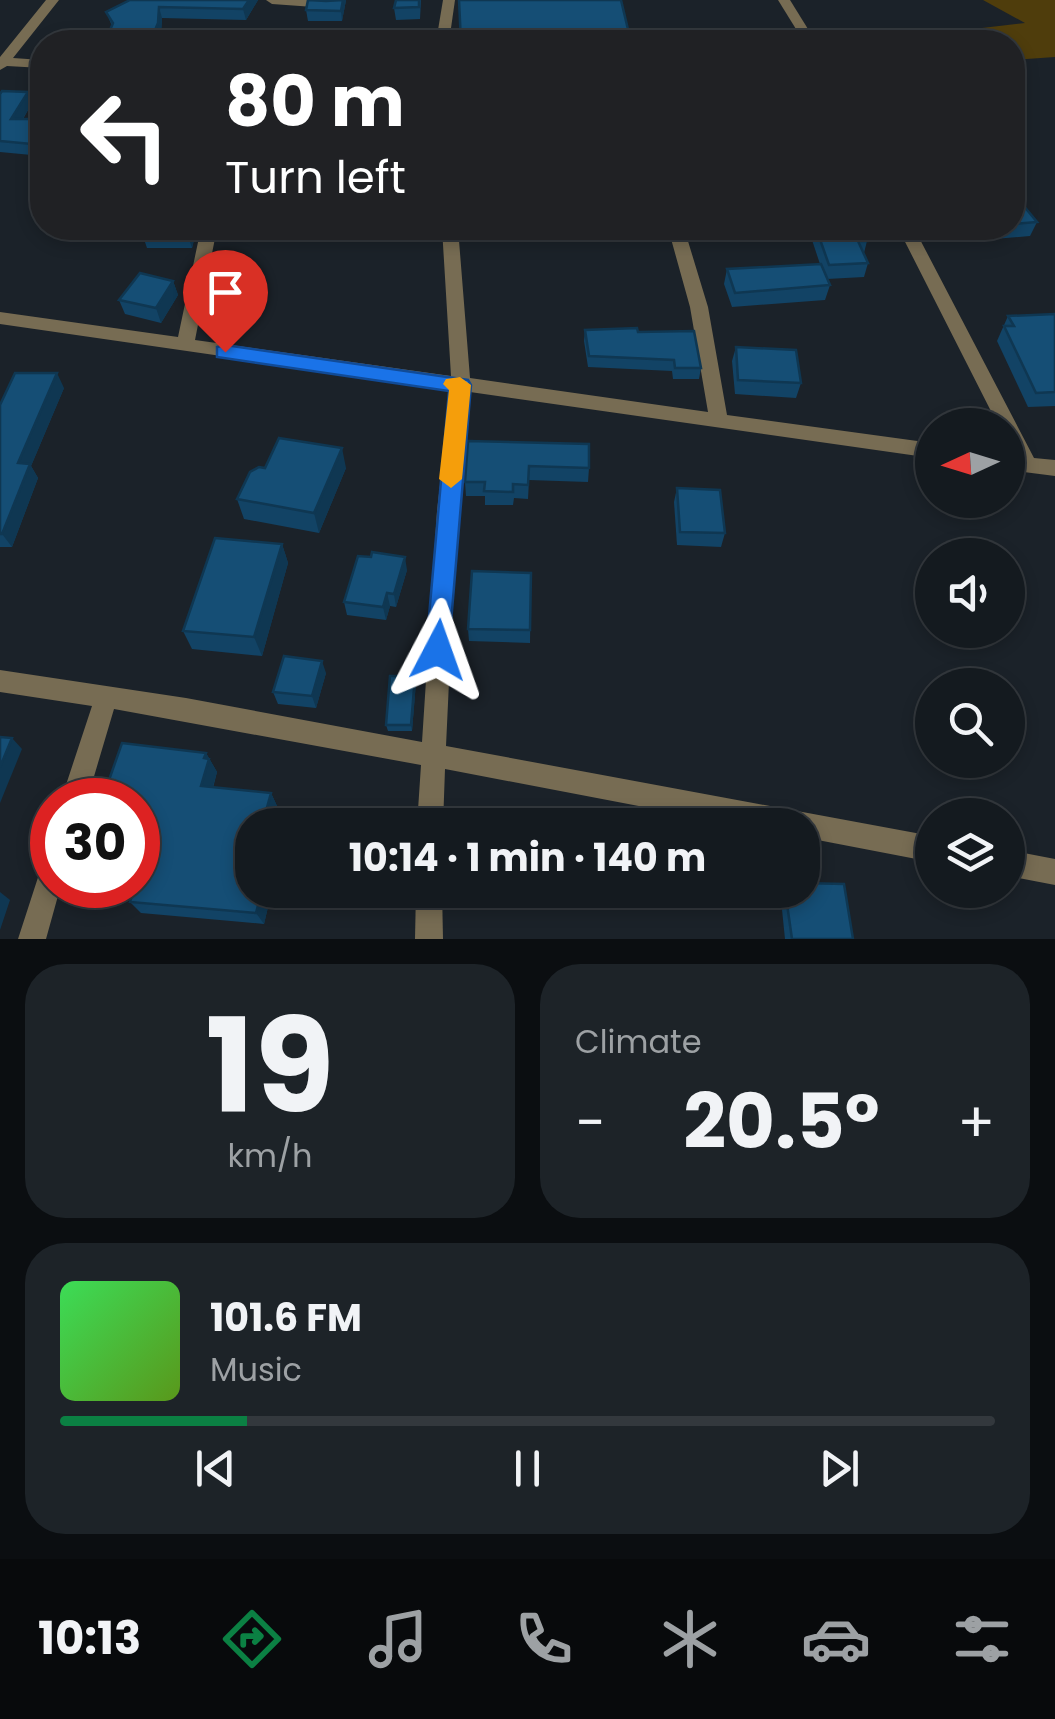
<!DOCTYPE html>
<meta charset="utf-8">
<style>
:root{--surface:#141a1f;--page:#1d2328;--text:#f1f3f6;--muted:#9da1a4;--line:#33383d;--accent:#0b8043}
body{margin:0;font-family:Poppins,sans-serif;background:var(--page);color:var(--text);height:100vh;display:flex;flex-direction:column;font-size:38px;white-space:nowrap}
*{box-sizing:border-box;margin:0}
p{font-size:32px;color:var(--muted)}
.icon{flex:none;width:55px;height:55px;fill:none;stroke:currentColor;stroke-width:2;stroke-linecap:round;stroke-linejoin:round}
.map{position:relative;height:939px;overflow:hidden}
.details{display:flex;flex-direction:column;gap:25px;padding:25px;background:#0b0e11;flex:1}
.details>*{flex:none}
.hud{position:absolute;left:30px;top:30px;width:995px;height:210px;border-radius:40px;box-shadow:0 5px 15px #0003,0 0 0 2px var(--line);background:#202124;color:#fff;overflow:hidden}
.needle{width:65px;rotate:266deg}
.fabs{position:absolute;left:915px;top:408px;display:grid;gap:20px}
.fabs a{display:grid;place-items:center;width:110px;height:110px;border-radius:50%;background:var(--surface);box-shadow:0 5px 15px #0003,0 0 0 2px var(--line);font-size:50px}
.speed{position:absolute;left:30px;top:778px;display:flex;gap:20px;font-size:50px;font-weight:700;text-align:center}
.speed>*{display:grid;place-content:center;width:130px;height:130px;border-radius:50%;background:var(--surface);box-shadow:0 5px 15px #0003,0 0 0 2px var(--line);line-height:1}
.speed .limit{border:15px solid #d22;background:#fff;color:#111}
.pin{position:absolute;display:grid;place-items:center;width:85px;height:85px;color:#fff;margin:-102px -42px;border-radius:50% 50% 50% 0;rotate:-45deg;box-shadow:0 0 10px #0007}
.pin .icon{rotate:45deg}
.me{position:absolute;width:110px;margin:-55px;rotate:4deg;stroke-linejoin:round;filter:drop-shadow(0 0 8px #0008)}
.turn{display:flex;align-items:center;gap:35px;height:210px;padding:0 30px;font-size:45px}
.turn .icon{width:130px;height:130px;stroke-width:2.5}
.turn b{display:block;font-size:70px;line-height:85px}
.big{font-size:75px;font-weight:700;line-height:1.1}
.details .widget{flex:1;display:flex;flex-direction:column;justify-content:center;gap:15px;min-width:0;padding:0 35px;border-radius:40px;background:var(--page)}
.details .dial{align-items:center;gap:0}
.dial b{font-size:130px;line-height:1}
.song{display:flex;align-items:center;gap:30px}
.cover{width:120px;height:120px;border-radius:15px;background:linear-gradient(135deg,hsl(130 70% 55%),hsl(90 70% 35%))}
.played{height:10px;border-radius:5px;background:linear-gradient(90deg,var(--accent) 20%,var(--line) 20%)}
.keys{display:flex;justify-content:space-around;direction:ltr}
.heat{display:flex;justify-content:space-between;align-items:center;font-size:55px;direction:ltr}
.details .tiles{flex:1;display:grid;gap:25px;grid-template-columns:1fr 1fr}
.widget:last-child{grid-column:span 2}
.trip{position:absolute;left:235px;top:808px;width:585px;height:100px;border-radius:40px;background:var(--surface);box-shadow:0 5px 15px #0003,0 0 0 2px var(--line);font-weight:700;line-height:100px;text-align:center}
.tabs{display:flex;height:160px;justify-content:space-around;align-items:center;background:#080a0c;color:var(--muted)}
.tabs .icon{width:70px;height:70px}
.tabs .active{color:var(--accent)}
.tabs b{font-size:45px;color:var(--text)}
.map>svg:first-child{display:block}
</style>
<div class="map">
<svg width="1055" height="939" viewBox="0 0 1055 939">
<rect width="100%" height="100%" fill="#1b2229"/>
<polygon fill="#4f3d0c" points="983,0 1055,0 1055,57 1013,60 1012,42 897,42 897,38 1025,23"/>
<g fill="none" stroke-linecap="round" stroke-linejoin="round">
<g fill="#776c53" fill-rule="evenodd">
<polygon points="46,0 59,0 13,58 42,60 42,68 7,66 0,70 0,57"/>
<polygon points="266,0 326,0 334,4 328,8 272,4"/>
<polygon points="443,0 455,0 449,42 436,42"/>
<polygon points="778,0 790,0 816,42 804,42"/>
<polygon points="201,228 217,228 195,340 451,376 442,228 458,228 470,378 708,412 690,307 668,228 684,228 708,307 727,415 932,443 932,458 470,392 457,511 446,746 932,836 932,862 802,837 802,825 738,825 445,769 443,825 417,825 421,765 114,709 87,800 61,800 92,706 0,692 0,670 186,698 422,742 437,511 451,389 0,324 0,312 178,337"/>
<polygon points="898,228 914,228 1034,458 1055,460 1055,476 1008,470 1008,454 1013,455 1008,444 1008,425 998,425"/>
<polygon points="1008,850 1055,859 1055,885 1008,876"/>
<polygon points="52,858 52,885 61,885 46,939 18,939 43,862"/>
<polygon points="416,890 442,890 443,939 415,939"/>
</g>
</g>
<g fill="#124365">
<polygon points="130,0 258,0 246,20 162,18 161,34 112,26 106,12"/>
<polygon points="346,0 342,21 308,21 306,10 326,1"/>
<polygon points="421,0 420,19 396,20 394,8"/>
<polygon points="28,92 32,103 23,119 42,119 42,156 0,152 0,94"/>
<polygon points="42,162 42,182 41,181 36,170"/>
<polygon points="1012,199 1037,222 1030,236 970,241 962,230 936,232 923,228 1012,228"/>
<polygon points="125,228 197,228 192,248 147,248 143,236 127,234"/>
<rect x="474" y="228" width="36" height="4"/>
<polygon points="808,228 884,228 863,230 867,241 864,253 868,263 864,277 827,279 830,285 825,300 732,307 724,284 727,269 820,264"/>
<polygon points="173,281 178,295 161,323 125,314 119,300"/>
<polygon points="1055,314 1055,406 1028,407 997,341 1008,316"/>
<polygon points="585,330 638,332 701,368 699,379 673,379 672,371 588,367 584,341"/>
<polygon points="736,347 801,383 796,398 735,394 732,361"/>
<polygon points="64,388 31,466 38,478 12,547 0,547 0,405"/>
<polygon points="468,441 589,468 588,482 529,480 528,499 514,498 513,505 485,505 485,496 466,496 465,482"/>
<polygon points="265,468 346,468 319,533 244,519 237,499"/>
<polygon points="677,488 725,533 721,547 677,545 674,502"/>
<polygon points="282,544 288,563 262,656 192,649 183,631"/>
<polygon points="407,570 396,607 390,606 386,620 347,615 344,602"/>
<polygon points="531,573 530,643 469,641 468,629"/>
<polygon points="326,673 316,708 278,704 273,692"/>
<polygon points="415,676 416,682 412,731 388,731 386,725"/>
<polygon points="206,753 217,772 213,788 271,793 277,806 276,811 281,812 287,825 252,890 272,890 264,924 141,913 130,902 144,856 138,856 138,800"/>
<polygon points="780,890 802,890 853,939 785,939"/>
</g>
<g fill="#0f3752">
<polygon points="249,0 258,0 246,20 243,9"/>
<polygon points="343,0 346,0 342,21 341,11"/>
<polygon points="159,7 162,18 161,34 158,42 150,42"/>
<polygon points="28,92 32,103 16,130 11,119"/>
<polygon points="191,228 197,228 192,248 188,236"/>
<polygon points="173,281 178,295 161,323 156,308"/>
<polygon points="57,373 64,388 31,466 38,478 12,547 2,534 18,463"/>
<polygon points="342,448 346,468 319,533 314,513"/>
<polygon points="282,544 288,563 262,656 254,637"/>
<polygon points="405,557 407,570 396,607 394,594"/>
<polygon points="387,593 390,606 386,620 383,607"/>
<polygon points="322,661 326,673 316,708 312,696"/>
<polygon points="415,676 416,682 412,731 411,725"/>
<polygon points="12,738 22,749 0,803 0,767"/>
<polygon points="206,753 217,772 209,800 201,786"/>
<polygon points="271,793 277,806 273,823 266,811"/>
<polygon points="281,812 287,825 278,825"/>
<polygon points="262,890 272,890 264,924 256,913"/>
<polygon points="0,892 10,900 0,930"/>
</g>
<g fill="#154e75" stroke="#0f3752" stroke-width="2.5">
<polygon points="130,0 249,0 243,9 159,7 158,23 150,42 105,42 113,23 106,12"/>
<polygon points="308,0 326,1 343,0 341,11 306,10"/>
<polygon points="396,0 419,0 419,7 394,8"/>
<polygon points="459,0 621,0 631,42 461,42"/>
<polygon points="2,91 28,92 11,119 42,119 42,145 0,141 0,94"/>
<polygon points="1012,199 1018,199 1037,222 1012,224"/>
<polygon points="146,228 191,228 188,236 143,237"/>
<polygon points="816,228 862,228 867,241 858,241 868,263 829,265"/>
<polygon points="821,264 830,285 735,293 727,269"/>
<polygon points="140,273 173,281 156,308 119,300"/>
<polygon points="1055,314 1055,392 1036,393 1004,326 1014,326 1008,316"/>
<polygon points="637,328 638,332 694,331 701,368 675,368 674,360 589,356 585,330"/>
<polygon points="736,347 796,350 801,383 738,380"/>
<polygon points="15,373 57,373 18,463 30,464 2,534 0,534 0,405"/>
<polygon points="279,438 342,448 314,513 237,499 250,472 259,467 265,468"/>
<polygon points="468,441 589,444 589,468 529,466 528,485 513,484 513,492 484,491 485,482 465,482"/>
<polygon points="677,488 720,490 725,533 680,532"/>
<polygon points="215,538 282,544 254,637 183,631"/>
<polygon points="372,552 405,557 394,594 387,593 383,607 344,602 358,556 371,557"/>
<polygon points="472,571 531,573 530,630 468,629"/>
<polygon points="284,656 322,661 312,696 273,692"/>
<polygon points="390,676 415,676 411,725 386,725"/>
<polygon points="0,737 12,738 0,767"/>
<polygon points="122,743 206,753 204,758 209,759 201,786 271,793 266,811 281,812 278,825 252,825 252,890 262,890 256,913 130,902 135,885 138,885 138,877 147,845 138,844 138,800 102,800"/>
<polygon points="802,883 844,884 853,939 792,939 785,890 802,890"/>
</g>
<polygon fill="#1a73e8" stroke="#114b97" stroke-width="2.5" points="225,345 468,380 471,385 448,658 438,662 429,658 426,650 449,391 217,357 217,347"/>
<polygon fill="#f59e0b" points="460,377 471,385 462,479 451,488 439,479 449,390 443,384 446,379"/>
</svg>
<div class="fabs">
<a><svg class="needle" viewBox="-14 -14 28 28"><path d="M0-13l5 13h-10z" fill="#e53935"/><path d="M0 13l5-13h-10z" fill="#9da1a4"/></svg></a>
<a><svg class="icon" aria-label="sound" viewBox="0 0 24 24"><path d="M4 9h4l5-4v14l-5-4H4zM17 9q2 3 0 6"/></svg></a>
<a><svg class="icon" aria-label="search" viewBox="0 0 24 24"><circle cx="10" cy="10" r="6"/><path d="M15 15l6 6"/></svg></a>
<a><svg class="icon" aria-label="layers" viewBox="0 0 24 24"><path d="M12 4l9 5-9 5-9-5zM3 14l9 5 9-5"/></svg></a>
</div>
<div class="speed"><div class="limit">30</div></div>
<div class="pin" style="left:225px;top:352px;background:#d93025"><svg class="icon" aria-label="arrive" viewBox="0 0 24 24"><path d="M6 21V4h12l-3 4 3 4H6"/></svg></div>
<svg class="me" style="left:438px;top:650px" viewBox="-20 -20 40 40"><path d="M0-17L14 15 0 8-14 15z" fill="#1a73e8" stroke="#fff" stroke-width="4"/></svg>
<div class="trip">10:14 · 1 min · 140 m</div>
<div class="hud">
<div class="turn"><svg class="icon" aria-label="left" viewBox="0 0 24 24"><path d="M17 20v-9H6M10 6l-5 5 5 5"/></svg><div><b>80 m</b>Turn left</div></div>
</div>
</div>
<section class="details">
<div class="tiles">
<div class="widget dial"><b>19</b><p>km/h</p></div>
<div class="widget"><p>Climate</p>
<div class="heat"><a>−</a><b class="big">20.5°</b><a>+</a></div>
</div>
<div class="widget">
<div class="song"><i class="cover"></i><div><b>101.6 FM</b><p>Music</p></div></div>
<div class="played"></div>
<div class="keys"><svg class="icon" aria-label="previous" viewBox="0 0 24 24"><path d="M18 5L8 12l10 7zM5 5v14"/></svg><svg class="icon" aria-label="pause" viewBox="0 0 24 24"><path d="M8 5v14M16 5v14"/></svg><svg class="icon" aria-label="next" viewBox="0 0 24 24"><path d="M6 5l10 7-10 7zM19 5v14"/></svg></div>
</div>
</div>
</section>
<nav class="tabs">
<b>10:13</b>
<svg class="icon active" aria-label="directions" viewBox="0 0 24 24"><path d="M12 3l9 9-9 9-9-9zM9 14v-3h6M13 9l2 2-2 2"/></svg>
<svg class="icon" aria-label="music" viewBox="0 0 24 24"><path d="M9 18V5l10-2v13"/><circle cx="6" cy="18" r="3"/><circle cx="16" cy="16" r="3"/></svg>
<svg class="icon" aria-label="phone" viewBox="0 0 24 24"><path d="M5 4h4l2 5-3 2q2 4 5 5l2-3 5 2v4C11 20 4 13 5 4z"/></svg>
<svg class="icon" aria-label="climate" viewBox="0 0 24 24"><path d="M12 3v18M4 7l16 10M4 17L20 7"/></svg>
<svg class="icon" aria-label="car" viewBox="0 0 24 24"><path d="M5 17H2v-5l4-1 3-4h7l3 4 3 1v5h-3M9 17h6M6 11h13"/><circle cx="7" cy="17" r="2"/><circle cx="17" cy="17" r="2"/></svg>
<svg class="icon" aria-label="filters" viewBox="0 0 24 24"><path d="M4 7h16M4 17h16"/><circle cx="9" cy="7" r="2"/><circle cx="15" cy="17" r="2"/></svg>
</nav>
